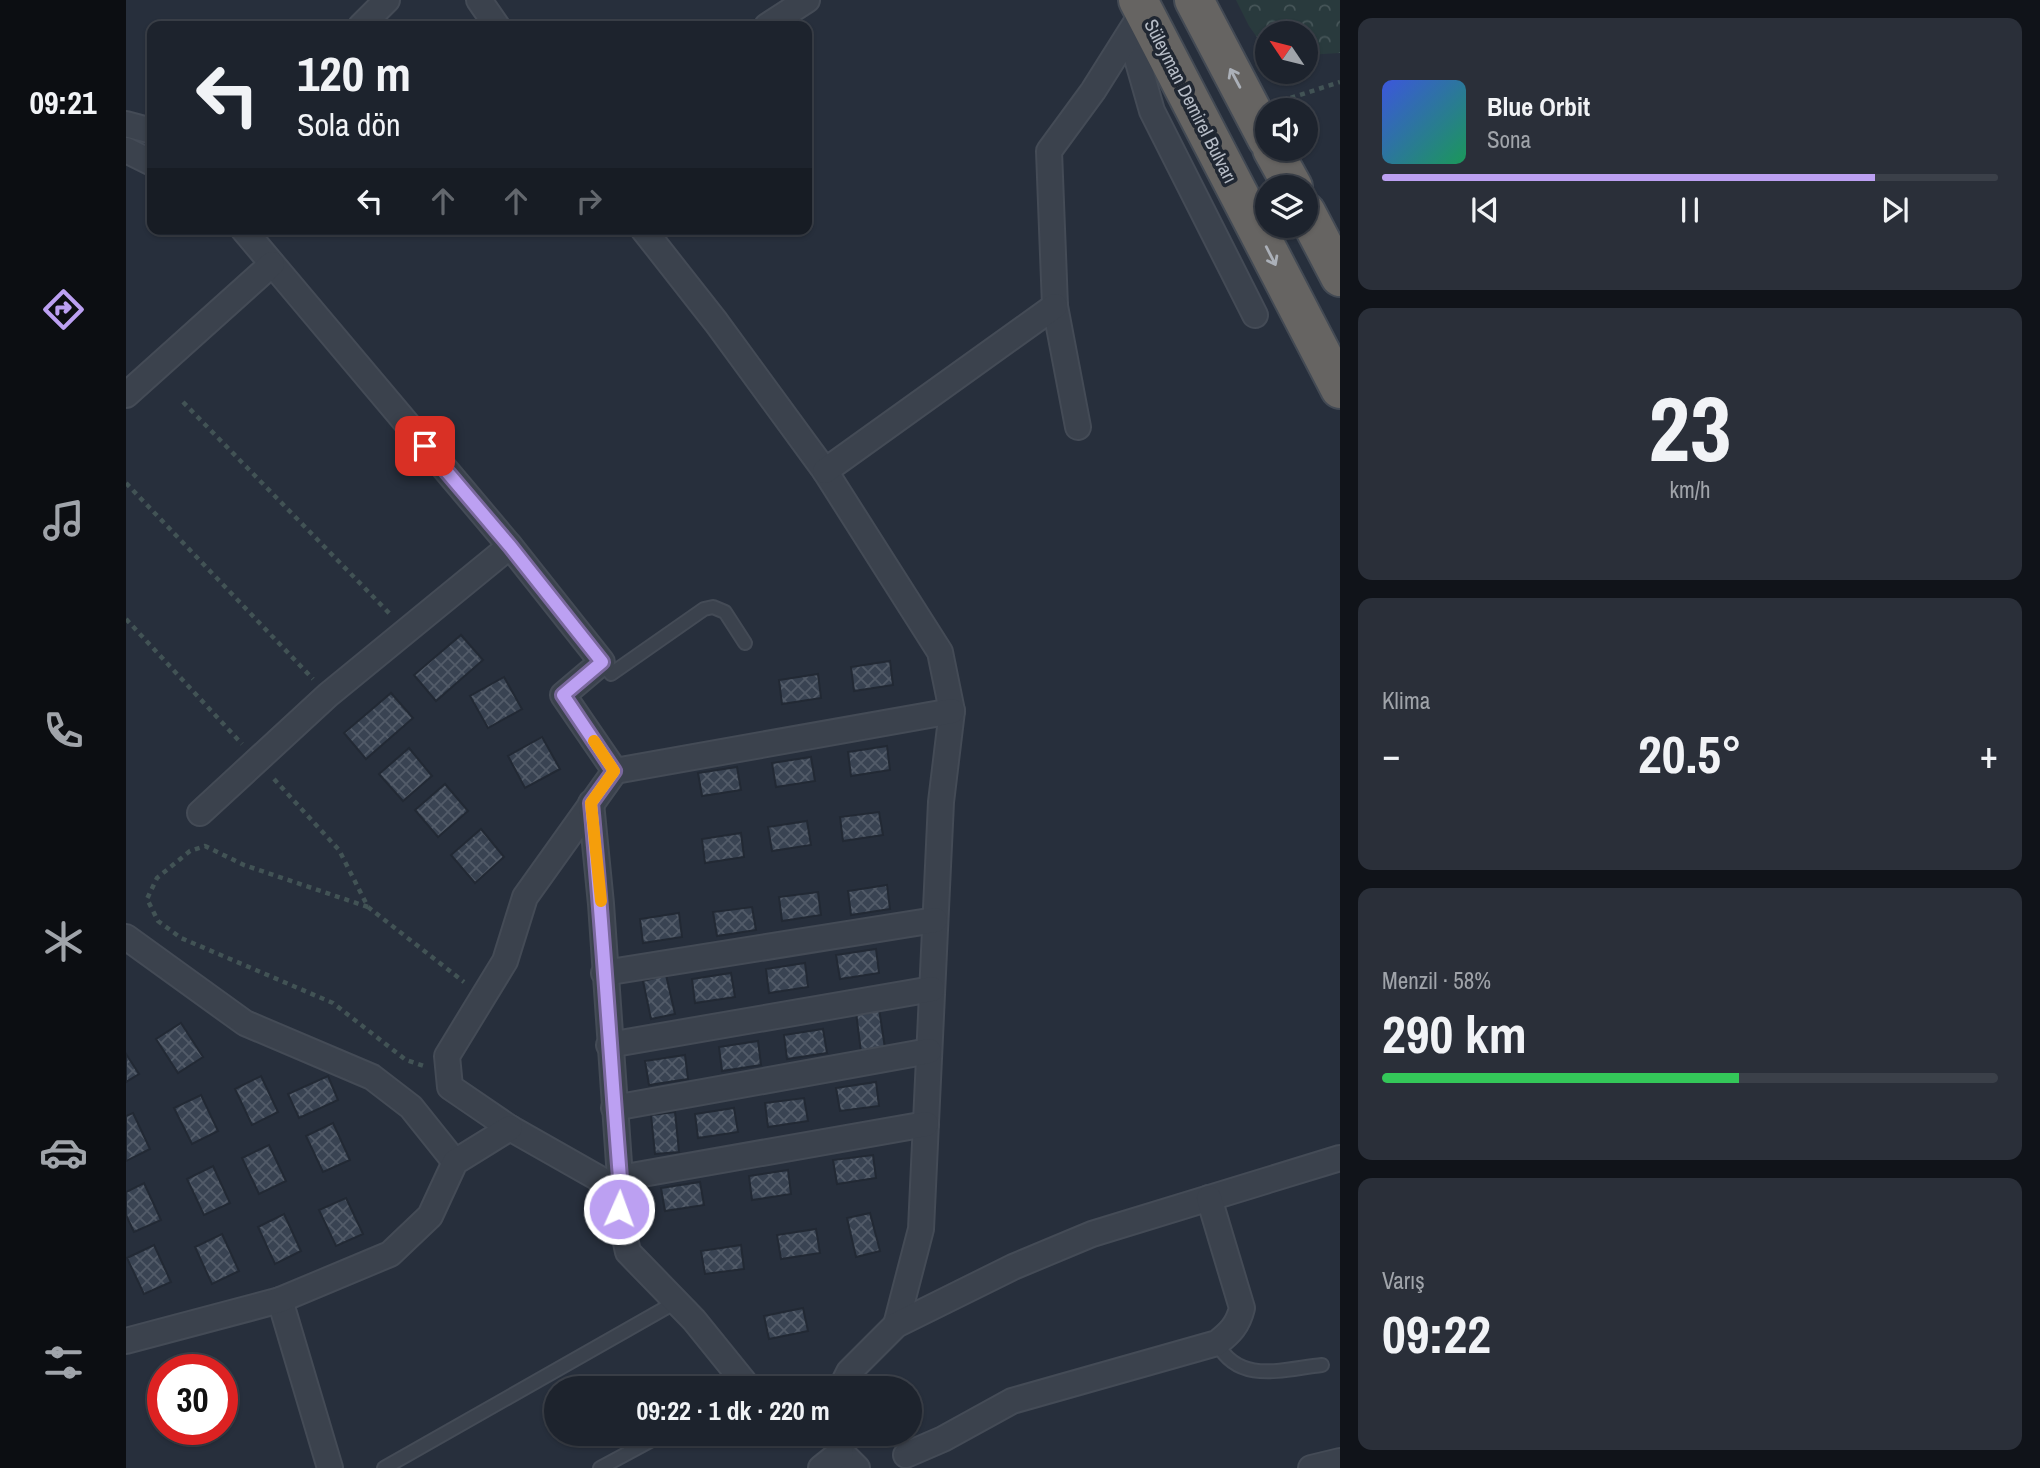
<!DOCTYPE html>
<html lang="tr">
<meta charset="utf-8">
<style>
:root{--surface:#1d232d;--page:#2a2f39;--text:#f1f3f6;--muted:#a0a4aa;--line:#3b4049;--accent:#bca0f2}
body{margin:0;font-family:"Archivo Narrow",sans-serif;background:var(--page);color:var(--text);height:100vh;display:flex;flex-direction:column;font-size:26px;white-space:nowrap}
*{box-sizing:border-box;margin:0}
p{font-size:23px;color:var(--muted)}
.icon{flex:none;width:38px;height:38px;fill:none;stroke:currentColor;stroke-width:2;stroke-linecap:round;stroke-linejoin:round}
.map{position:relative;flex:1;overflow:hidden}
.drawer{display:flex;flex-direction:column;gap:18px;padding:18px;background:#101319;width:700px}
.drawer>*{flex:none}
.guide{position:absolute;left:21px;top:21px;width:665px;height:214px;border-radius:14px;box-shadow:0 2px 5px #0004,0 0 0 2px var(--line);background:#1d232d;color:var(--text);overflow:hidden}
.needle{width:46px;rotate:305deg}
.tools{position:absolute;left:1129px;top:21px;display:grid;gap:14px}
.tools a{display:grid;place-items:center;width:63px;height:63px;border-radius:50%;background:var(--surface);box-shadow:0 2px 5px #0004,0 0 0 2px var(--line);font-size:35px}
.speed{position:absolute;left:21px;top:1354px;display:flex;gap:14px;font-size:35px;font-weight:700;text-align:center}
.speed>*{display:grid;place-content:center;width:91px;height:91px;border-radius:50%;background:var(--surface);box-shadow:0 2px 5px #0004,0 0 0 2px var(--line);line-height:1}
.speed .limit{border:10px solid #d22;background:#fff;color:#111}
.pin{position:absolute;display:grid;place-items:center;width:60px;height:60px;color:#fff;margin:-30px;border-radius:14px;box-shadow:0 4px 10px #0006}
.me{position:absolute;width:77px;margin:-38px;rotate:2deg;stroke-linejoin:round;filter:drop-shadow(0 0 5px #0008)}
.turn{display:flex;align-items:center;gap:24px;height:147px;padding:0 35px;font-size:32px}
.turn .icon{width:91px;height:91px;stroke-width:2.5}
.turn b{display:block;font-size:49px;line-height:60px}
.lanes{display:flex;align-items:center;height:66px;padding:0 35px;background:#0003;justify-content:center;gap:35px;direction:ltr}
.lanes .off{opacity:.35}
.big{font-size:52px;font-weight:700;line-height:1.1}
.drawer .card{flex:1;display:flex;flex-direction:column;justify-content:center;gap:10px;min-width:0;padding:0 24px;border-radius:14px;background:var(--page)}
.drawer .dial{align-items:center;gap:0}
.dial b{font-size:91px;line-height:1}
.song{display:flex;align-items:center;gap:21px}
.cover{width:84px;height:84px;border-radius:10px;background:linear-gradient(135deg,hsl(230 70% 55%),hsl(150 70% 35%))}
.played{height:7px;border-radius:4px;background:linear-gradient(90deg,var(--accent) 80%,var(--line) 80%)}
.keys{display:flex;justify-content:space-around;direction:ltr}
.heat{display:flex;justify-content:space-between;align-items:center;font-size:38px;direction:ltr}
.charge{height:10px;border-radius:5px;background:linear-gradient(90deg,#34c759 58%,var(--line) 0)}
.trip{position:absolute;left:418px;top:1376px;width:378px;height:70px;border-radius:35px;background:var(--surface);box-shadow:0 2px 5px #0004,0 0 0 2px var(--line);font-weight:700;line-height:70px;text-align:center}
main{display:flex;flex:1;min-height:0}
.menu{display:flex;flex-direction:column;width:126px;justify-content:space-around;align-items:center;background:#0c0e12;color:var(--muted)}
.menu .icon{width:49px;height:49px}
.menu .current{color:var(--accent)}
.menu b{font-size:32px;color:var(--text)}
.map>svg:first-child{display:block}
</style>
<main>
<nav class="menu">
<b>09:21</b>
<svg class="icon current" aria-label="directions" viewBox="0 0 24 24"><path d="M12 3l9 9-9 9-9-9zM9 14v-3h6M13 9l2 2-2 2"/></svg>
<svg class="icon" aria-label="music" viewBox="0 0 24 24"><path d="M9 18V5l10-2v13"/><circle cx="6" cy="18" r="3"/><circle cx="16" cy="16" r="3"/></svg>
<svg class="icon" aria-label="phone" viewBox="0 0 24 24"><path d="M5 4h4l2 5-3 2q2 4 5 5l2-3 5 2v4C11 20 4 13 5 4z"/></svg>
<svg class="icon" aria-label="climate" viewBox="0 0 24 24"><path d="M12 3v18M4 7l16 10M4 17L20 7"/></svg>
<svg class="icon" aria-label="car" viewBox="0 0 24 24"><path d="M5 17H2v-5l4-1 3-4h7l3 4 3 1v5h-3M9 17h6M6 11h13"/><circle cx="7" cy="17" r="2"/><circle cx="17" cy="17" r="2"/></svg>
<svg class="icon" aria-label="filters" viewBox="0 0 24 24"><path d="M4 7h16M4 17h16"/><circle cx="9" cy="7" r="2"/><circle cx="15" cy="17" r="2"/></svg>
</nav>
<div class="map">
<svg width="1214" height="1468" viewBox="0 0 1214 1468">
<defs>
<pattern id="forest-crowns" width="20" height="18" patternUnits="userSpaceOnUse" patternTransform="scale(1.75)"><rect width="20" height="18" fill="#293a3d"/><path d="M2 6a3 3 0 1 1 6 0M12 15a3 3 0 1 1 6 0" fill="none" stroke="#465558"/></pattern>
<pattern id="building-cross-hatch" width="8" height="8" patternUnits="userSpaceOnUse" patternTransform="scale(1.75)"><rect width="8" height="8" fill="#394352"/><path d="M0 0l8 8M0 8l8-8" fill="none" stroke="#535c69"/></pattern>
</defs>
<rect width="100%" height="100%" fill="#272f3c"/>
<polygon fill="url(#forest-crowns)" points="1110,0 1214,0 1214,53 1180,55 1180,33 1141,33 1141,48 1138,47 1123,26"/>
<g fill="url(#building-cross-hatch)" stroke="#222934" stroke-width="2">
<polygon points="335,635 357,660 310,701 288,675"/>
<polygon points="764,661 767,685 728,691 725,667"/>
<polygon points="692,674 695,698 656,704 653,680"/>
<polygon points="378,677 396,709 362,728 344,696"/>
<polygon points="265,693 287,718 240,759 218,733"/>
<polygon points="416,737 434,769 399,788 382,756"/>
<polygon points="761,746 764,770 725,776 722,752"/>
<polygon points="283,748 306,776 277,801 253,774"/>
<polygon points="685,757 689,781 650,787 646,763"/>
<polygon points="611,767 615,790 576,796 572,773"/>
<polygon points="319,784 342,811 312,837 289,810"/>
<polygon points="753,812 757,835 717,841 714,817"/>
<polygon points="681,821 685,845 646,851 642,827"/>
<polygon points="355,829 378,857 349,883 325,855"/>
<polygon points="615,833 618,857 579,863 576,839"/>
<polygon points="761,885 764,909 725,915 722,891"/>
<polygon points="692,892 695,915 656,921 653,897"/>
<polygon points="626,907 630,930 591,936 587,912"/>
<polygon points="553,913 556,937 517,943 514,919"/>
<polygon points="750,949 753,973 714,979 710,955"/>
<polygon points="679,963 682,987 643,993 640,969"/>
<polygon points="605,973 609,997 569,1003 566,979"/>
<polygon points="540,975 549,1014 525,1019 517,981"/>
<polygon points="753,1009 759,1048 735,1052 730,1012"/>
<polygon points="55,1023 77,1057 52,1073 30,1039"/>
<polygon points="697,1029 701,1053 661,1059 658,1035"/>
<polygon points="632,1041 635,1065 596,1071 593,1047"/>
<polygon points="0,1054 13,1074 0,1082"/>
<polygon points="559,1055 562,1079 523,1085 519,1061"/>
<polygon points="135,1076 152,1112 126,1125 109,1089"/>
<polygon points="202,1076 212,1100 173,1118 162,1094"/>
<polygon points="750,1082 753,1106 714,1111 710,1088"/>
<polygon points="75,1095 92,1131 66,1144 48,1108"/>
<polygon points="678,1098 682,1121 642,1127 639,1103"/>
<polygon points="608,1108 612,1132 572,1138 569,1114"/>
<polygon points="549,1112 553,1152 529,1154 525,1115"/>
<polygon points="7,1113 24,1149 0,1161 0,1116"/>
<polygon points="207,1123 224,1160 197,1172 180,1136"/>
<polygon points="143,1145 160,1181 133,1194 116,1158"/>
<polygon points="747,1155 750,1178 711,1184 707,1160"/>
<polygon points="87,1166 104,1203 78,1215 61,1179"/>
<polygon points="662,1170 665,1194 626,1200 623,1176"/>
<polygon points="574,1182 578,1205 539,1211 535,1188"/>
<polygon points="18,1183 35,1220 8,1232 0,1215 0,1192"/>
<polygon points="220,1198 237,1234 210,1246 193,1210"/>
<polygon points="744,1213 754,1251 730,1257 721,1218"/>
<polygon points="158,1214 175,1251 149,1264 132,1227"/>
<polygon points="690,1229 694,1253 655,1259 651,1235"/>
<polygon points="96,1234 113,1271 86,1284 69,1247"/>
<polygon points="28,1245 45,1282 18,1294 1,1258"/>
<polygon points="615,1245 618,1269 579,1274 575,1251"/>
<polygon points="677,1308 682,1331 643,1339 638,1316"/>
</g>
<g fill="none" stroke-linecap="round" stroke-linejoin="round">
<g stroke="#444b56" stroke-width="16">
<g id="service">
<polyline points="476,662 485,674 578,609 587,607 599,612 619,643"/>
<path d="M 1091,1343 C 1113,1385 1157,1369 1196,1365"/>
<polyline points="258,1468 550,1302"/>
<polyline points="474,1468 539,1433"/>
</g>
</g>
<g stroke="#444b56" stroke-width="28">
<g id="minor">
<polyline points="353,0 371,26"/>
<polyline points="235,26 261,0"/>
<polyline points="641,26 681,0"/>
<polyline points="1004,34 1026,111 1129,315"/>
<polyline points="0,124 26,131"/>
<polyline points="0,150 26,163"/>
<polyline points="117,229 384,546 476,662 437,695 489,771 399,897 379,961 321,1056 324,1087 384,1128 488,1187"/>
<polyline points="517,229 590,322 699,471 814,652 826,711 815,802 795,1229 770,1325"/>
<polyline points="0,395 146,264"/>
<polyline points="952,427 929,306 923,151 967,91 1018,10"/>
<polyline points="699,471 929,306"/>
<polyline points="489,771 826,711"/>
<polyline points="465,803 475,904 494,1178 488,1187 502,1252 568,1320 623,1388"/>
<polyline points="74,813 202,695 384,546"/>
<polyline points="0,937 119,1023 246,1077 285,1107 329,1162"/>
<polyline points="478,973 809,920"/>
<polyline points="483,1045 806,989"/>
<polyline points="488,1108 803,1051"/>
<polyline points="494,1178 800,1124"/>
<polyline points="154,1300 204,1468"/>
<polyline points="0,1341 154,1300 264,1254 304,1216 329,1162 384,1128"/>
<polyline points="715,1388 723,1372 770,1325 887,1267 966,1234 1214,1158"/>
<polyline points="710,1433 715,1452 731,1468"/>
<path d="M 780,1455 L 817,1439 L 886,1401 L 1091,1343 C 1104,1333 1112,1325 1116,1308 L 1083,1198"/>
<polyline points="695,1468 715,1452"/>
<polyline points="1185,1468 1214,1461"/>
</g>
</g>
<g stroke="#434a54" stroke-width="42">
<g id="trunk">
<polyline points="1012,0 1214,389"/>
<polyline points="1068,0 1141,139"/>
<polyline points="1146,149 1167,187"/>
<polyline points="1180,212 1214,277"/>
</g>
</g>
<g stroke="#425355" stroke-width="4.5" stroke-dasharray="5 5" stroke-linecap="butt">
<polyline points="1155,101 1214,82"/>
<polyline points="57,402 265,615"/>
<polyline points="0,483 187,679"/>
<polyline points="0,619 116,744"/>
<polyline points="148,779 213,850 242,907 338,982"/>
<polyline points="242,907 118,865 79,846 64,851 31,878 21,899 32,921 55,938 207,1003 280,1060 298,1066"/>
</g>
<use href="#service" stroke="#3b424d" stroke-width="12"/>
<use href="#minor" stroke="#3b424d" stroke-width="24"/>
<use href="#trunk" stroke="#666462" stroke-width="38"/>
</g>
<defs><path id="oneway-shaft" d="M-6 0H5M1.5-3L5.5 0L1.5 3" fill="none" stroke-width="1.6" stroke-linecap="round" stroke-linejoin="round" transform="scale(1.75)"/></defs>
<g stroke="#abb0b8">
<use href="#oneway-shaft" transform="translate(1109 78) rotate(-118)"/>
<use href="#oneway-shaft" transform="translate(1145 256) rotate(63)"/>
</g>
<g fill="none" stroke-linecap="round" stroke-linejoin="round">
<g stroke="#7a689d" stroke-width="18">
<path id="route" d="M 299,446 L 384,546 L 476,662 L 437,695 L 488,771 L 465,803 C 477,928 484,1053 494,1178 L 488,1187 L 493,1209"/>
</g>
<use href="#route" stroke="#bca0f2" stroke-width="12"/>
<polyline stroke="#f59e0b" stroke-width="12" points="468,741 488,771 465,803 475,901"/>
</g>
<g text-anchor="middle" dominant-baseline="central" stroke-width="7" stroke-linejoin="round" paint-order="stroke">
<g font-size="19" fill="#b7bdc7" stroke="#202732">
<text transform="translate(1065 101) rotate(63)">Süleyman Demirel Bulvarı</text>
</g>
</g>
</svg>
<div class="tools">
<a><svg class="needle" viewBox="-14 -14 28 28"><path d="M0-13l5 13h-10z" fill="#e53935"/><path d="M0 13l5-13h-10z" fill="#a0a4aa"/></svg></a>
<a><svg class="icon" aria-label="sound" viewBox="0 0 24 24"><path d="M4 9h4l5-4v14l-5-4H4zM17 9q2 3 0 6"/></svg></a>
<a><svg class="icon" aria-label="layers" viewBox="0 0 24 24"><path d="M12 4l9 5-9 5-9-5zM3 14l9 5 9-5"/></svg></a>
</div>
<div class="speed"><div class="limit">30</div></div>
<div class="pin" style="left:299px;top:446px;background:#d93025"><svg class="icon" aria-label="arrive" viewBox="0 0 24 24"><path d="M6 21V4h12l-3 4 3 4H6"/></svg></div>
<svg class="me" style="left:493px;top:1209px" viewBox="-20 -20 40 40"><circle r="17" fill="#bca0f2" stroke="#fff" stroke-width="3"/><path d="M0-11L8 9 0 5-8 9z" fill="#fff"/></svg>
<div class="trip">09:22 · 1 dk · 220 m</div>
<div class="guide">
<div class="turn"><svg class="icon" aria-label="left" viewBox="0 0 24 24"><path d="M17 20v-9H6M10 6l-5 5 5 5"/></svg><div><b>120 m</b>Sola dön</div></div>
<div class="lanes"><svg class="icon" aria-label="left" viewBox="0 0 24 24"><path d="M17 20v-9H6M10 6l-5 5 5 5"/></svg><svg class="icon off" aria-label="ahead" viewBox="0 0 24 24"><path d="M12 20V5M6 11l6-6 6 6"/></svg><svg class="icon off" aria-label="ahead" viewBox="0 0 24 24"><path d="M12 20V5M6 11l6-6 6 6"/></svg><svg class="icon off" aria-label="right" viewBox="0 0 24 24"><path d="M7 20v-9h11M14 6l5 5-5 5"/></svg></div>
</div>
</div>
<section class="drawer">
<div class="card">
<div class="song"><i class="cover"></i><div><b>Blue Orbit</b><p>Sona</p></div></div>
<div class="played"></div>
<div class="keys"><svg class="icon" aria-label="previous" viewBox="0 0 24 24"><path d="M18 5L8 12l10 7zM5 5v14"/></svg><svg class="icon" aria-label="pause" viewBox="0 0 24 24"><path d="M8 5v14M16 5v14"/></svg><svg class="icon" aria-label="next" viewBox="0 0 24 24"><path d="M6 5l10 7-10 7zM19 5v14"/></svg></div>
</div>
<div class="card dial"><b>23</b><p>km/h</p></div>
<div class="card"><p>Klima</p>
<div class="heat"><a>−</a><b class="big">20.5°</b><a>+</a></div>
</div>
<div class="card"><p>Menzil · 58%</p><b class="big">290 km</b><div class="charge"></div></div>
<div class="card"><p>Varış</p><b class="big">09:22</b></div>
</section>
</main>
